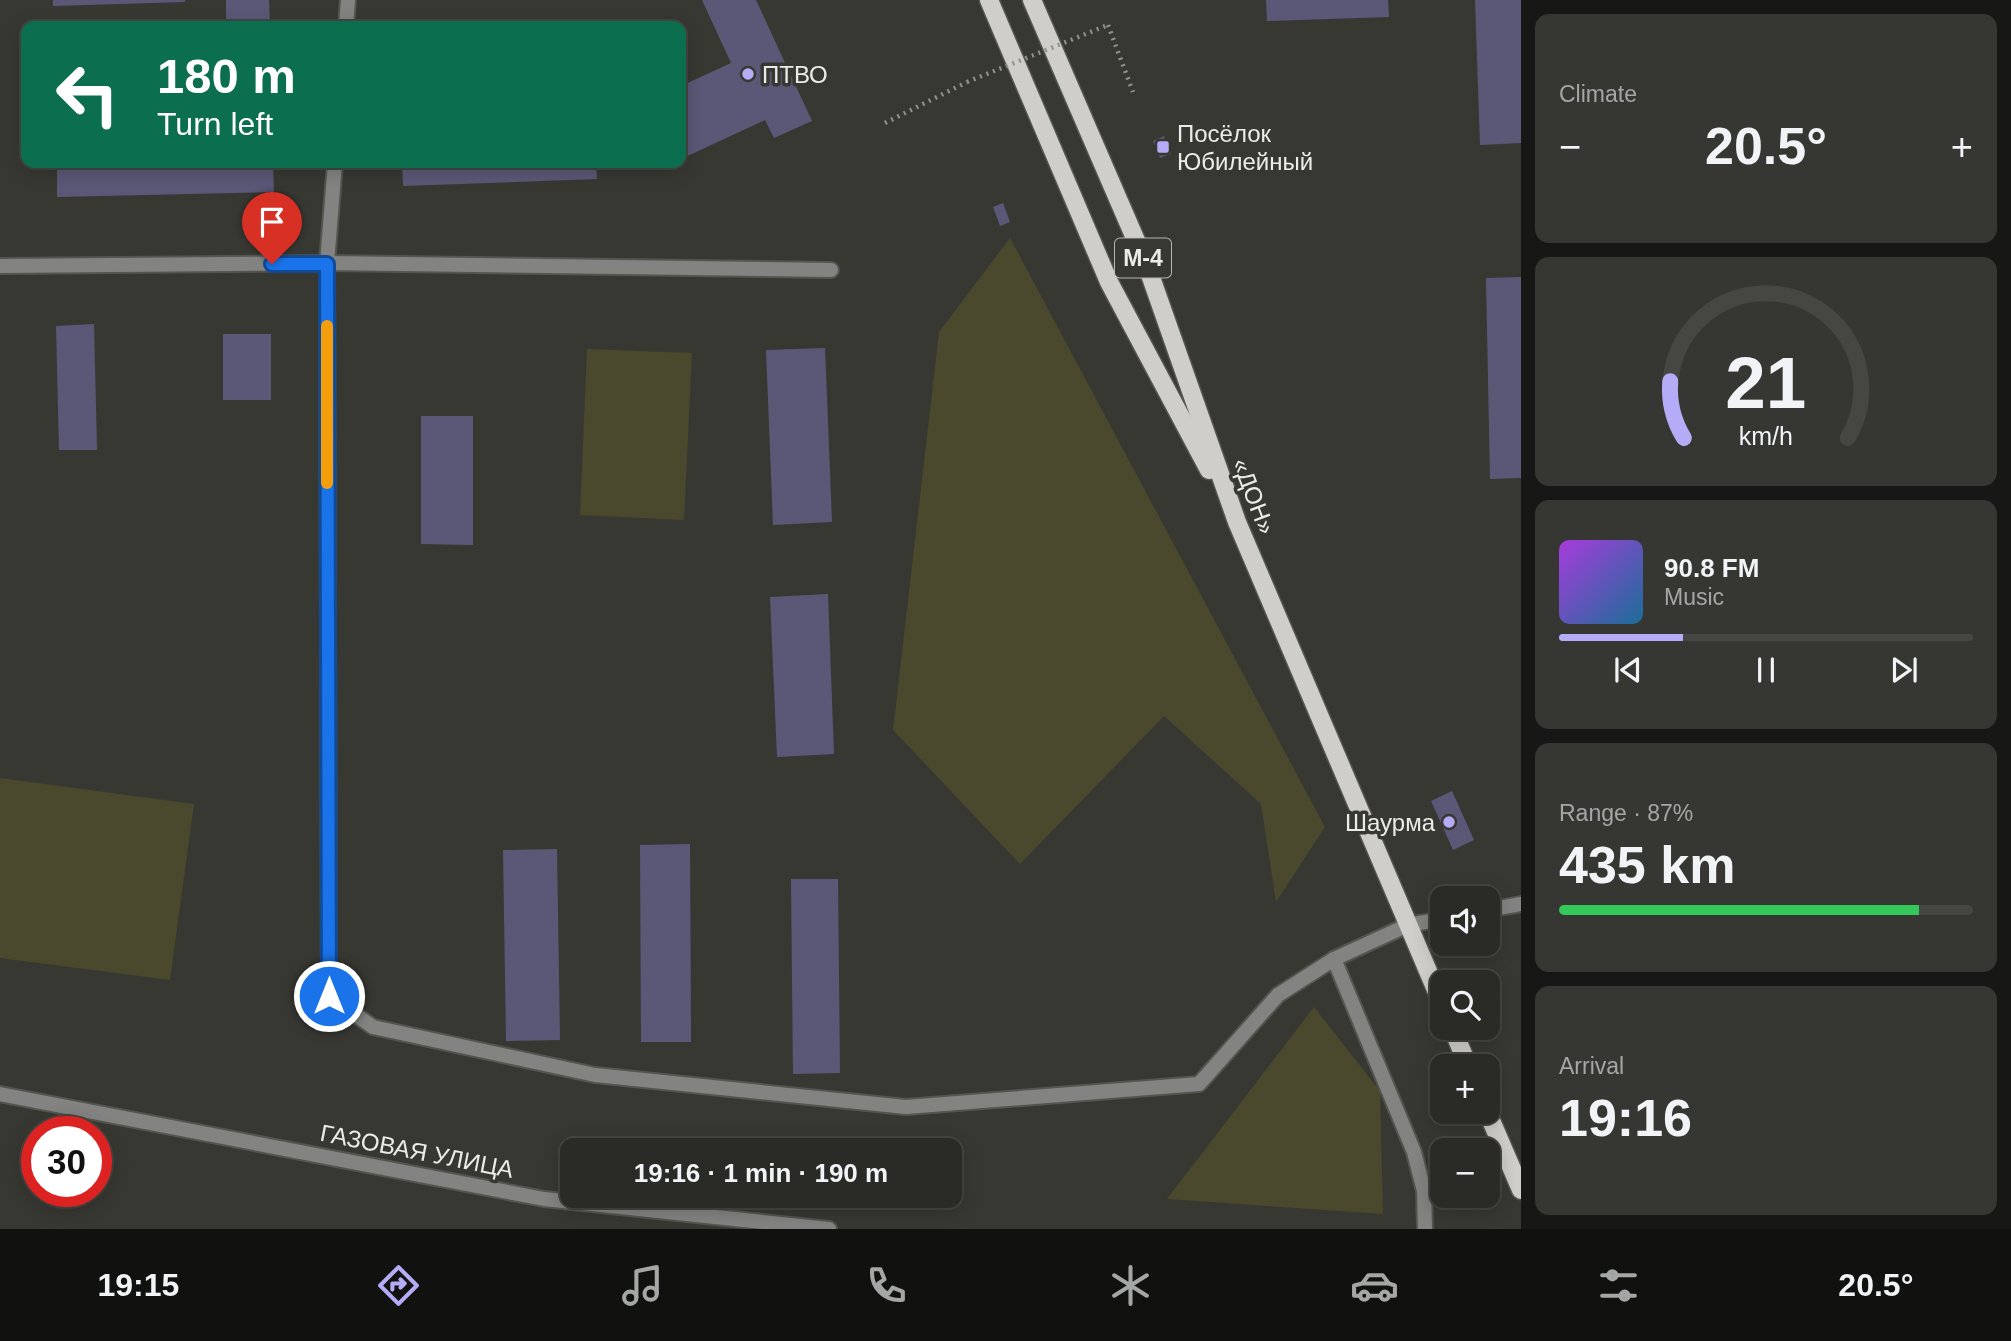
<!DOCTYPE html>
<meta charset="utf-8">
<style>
:root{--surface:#2a2a26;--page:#363632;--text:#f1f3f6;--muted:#a5a7a7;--line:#464643;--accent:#b5acf8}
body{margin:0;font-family:Arial,sans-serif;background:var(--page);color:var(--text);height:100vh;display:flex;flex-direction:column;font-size:26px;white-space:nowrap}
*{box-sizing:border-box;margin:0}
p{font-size:23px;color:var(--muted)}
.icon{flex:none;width:38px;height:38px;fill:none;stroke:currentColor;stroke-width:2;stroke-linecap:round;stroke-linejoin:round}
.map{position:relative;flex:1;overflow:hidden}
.side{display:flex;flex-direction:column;gap:14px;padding:14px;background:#171715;width:490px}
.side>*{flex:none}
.guide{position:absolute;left:21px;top:21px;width:665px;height:147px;border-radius:14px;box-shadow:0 4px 18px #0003,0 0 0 2px var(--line);background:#0b6e4f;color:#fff;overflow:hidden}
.fabs{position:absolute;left:1430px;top:886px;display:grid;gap:14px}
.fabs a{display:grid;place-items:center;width:70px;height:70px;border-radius:14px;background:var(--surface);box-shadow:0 4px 18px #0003,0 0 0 2px var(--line);font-size:35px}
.speed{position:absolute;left:21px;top:1116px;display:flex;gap:14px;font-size:35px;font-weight:700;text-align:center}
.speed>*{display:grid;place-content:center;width:91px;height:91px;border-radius:50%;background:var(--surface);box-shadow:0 4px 18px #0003,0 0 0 2px var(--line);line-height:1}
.speed .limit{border:10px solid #d22;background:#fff;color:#111}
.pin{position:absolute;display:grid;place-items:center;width:60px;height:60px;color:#fff;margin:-72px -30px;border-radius:50% 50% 50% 0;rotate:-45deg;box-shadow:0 0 7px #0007}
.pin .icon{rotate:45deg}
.me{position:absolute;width:77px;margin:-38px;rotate:0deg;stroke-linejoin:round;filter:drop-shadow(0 0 5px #0008)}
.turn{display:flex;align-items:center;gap:24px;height:147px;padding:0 21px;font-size:32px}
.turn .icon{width:91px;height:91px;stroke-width:2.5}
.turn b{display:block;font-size:49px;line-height:60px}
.big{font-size:52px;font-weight:700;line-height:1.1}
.side .tile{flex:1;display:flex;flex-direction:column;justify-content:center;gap:10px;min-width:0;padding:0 24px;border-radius:14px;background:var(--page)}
.side .dial{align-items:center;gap:0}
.dial svg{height:182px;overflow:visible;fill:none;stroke:var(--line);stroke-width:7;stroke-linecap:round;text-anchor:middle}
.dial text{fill:var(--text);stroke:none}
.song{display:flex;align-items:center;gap:21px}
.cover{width:84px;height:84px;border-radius:10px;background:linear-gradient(135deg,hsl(280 70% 55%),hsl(200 70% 35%))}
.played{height:7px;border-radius:4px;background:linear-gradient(90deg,var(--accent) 30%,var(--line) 30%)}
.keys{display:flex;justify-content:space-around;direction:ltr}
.heat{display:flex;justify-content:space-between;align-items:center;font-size:38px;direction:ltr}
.charge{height:10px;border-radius:5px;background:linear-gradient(90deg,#34c759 87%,var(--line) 0)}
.trip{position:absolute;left:560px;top:1138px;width:402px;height:70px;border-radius:14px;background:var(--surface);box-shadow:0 4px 18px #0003,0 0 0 2px var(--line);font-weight:700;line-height:70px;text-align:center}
.menu{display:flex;height:112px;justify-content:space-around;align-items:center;background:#11110f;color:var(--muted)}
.menu .icon{width:49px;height:49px}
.menu .current{color:var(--accent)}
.menu b{font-size:32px;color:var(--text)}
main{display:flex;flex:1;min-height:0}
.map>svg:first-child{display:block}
</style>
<main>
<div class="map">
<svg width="1521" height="1229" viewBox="0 0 1521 1229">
<rect width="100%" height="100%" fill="#383833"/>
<g fill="#4a482d">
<polygon points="1010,238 1325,827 1276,902 1261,804 1164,716 1020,864 893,730 939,332"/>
<polygon points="587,349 692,353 684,520 580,515"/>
<polygon points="0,778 194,804 170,980 0,958"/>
<polygon points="1314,1007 1380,1091 1383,1214 1167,1199"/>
</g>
<g fill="#5b5877">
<polygon points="53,0 185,0 185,2 53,6"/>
<polygon points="226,0 269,0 270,26 226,26"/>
<polygon points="702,0 756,0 812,121 774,138 765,120 681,159 681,86 731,63"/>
<polygon points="1266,0 1388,0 1389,17 1267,21"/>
<polygon points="1475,0 1521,0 1521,143 1480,145"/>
<polygon points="1164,136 1171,154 1160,158 1153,141"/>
<polygon points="57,163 273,163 274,192 57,197"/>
<polygon points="402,163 596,163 597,179 403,186"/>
<polygon points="1003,203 1010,222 1000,226 993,207"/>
<polygon points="1521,277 1521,478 1490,479 1486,278"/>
<polygon points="94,324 97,450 59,450 56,326"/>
<rect x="223" y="334" width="48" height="66"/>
<polygon points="825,348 832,522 773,525 766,350"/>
<polygon points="421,416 473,416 473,545 421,544"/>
<polygon points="828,594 834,754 777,757 770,597"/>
<polygon points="1452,791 1474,840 1453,850 1431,801"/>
<polygon points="690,844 691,1042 641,1042 640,845"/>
<polygon points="557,849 560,1040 506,1041 503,850"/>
<polygon points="791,879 838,879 840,1073 793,1074"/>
</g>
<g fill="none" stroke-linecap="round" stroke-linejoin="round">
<g stroke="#555550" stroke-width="18">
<g id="minor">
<polyline points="346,26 348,0"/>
<polyline points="335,163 327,263 329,996 373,1027 595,1075 906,1107 1199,1084 1278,995 1334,959"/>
<polyline points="0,266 327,263 831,270"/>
<polyline points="1488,910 1521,904"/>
<polyline points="0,1094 544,1199 829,1229"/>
<polyline points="1425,1229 1424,1191 1414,1152 1334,959 1408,925 1442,919"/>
</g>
</g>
<g stroke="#555550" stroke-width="21">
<g id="primary">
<polyline points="989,0 1109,282 1209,470"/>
<polyline points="1032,0 1147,266 1237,522 1442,1004"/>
<polyline points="1452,1027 1468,1066"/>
<polyline points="1487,1111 1521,1190"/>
</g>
</g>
<g stroke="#91918d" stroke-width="4.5" stroke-dasharray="2 5" stroke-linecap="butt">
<polyline points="1108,25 1133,92"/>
<polyline points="885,123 967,82"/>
</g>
<use href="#minor" stroke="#838381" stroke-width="14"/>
<use href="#primary" stroke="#cfceca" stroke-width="18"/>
<polyline stroke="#91918d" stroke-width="4.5" stroke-dasharray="2 5" stroke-linecap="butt" points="967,82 1108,25"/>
</g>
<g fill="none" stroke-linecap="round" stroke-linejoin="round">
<g stroke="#114b97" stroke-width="18">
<polyline id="route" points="272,264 327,264 329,996"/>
</g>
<use href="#route" stroke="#1a73e8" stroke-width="12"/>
<polyline stroke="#f59e0b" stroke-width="12" points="327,326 327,483"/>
</g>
<g fill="#b5acf8" stroke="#383833" stroke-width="2.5">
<circle cx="748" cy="74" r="7"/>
<rect x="1156" y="140" width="14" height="14" rx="3.5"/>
<circle cx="1449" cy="822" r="7"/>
</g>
<g text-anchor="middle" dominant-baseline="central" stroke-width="7" stroke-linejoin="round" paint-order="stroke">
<rect fill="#383833" stroke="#b5b5b2" stroke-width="2" x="1115" y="238.5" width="56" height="39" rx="5"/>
<g font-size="23" font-weight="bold" fill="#ebebe8">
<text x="1143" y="258">М-4</text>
</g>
<g font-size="24" fill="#ebebe8" stroke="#383833" text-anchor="start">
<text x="762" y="74">ПТВО</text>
<text x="1177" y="133">Посёлок<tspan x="1177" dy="28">Юбилейный</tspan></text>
<text x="1435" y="822" text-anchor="end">Шаурма</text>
</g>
<g font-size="24" fill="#ebebe8" stroke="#383833">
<text transform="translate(1254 496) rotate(69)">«ДОН»</text>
<text transform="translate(417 1151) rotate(11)">ГАЗОВАЯ УЛИЦА</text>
</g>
</g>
</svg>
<div class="fabs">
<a><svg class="icon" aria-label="sound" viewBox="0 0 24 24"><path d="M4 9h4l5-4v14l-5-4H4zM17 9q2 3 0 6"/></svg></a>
<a><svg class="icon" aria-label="search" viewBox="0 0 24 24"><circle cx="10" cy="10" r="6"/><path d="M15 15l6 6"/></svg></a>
<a>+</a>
<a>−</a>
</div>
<div class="speed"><div class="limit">30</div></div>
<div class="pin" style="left:272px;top:264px;background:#d93025"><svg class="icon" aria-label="arrive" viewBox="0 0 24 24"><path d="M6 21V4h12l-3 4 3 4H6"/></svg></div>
<svg class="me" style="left:329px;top:996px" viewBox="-20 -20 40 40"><circle r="17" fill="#1a73e8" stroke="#fff" stroke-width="3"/><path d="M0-11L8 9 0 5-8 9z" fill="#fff"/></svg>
<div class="trip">19:16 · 1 min · 190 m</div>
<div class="guide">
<div class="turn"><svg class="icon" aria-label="left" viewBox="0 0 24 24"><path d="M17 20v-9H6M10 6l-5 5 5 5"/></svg><div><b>180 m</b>Turn left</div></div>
</div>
</div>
<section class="side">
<div class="tile"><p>Climate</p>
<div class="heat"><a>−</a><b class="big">20.5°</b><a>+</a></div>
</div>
<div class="tile dial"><svg viewBox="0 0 100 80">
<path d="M14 69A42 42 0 1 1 86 69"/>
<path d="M14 69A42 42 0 0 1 8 44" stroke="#b5acf8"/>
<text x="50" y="56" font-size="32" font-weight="700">21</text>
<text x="50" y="72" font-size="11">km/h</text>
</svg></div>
<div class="tile">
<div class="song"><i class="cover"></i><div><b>90.8 FM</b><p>Music</p></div></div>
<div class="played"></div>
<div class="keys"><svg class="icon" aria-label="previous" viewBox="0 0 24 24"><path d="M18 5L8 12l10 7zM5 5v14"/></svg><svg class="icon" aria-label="pause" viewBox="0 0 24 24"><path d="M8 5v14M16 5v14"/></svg><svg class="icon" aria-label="next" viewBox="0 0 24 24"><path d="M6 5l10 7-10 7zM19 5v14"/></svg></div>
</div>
<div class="tile"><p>Range · 87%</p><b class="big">435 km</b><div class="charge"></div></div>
<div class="tile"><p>Arrival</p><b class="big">19:16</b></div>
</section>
</main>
<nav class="menu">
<b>19:15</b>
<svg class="icon current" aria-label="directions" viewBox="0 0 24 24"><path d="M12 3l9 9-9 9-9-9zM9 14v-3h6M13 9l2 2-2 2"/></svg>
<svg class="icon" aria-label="music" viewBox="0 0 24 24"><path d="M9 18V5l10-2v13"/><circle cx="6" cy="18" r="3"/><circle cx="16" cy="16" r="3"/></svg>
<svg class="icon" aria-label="phone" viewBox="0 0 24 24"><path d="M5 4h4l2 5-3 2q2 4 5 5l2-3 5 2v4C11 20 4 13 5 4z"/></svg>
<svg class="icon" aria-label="climate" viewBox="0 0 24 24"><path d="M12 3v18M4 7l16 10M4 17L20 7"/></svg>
<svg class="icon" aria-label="car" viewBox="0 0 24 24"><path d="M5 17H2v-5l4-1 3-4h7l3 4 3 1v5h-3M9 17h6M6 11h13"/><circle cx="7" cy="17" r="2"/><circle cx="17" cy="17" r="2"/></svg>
<svg class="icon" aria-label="filters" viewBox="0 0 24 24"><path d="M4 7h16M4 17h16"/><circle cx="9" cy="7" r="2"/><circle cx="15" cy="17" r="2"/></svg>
<b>20.5°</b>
</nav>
